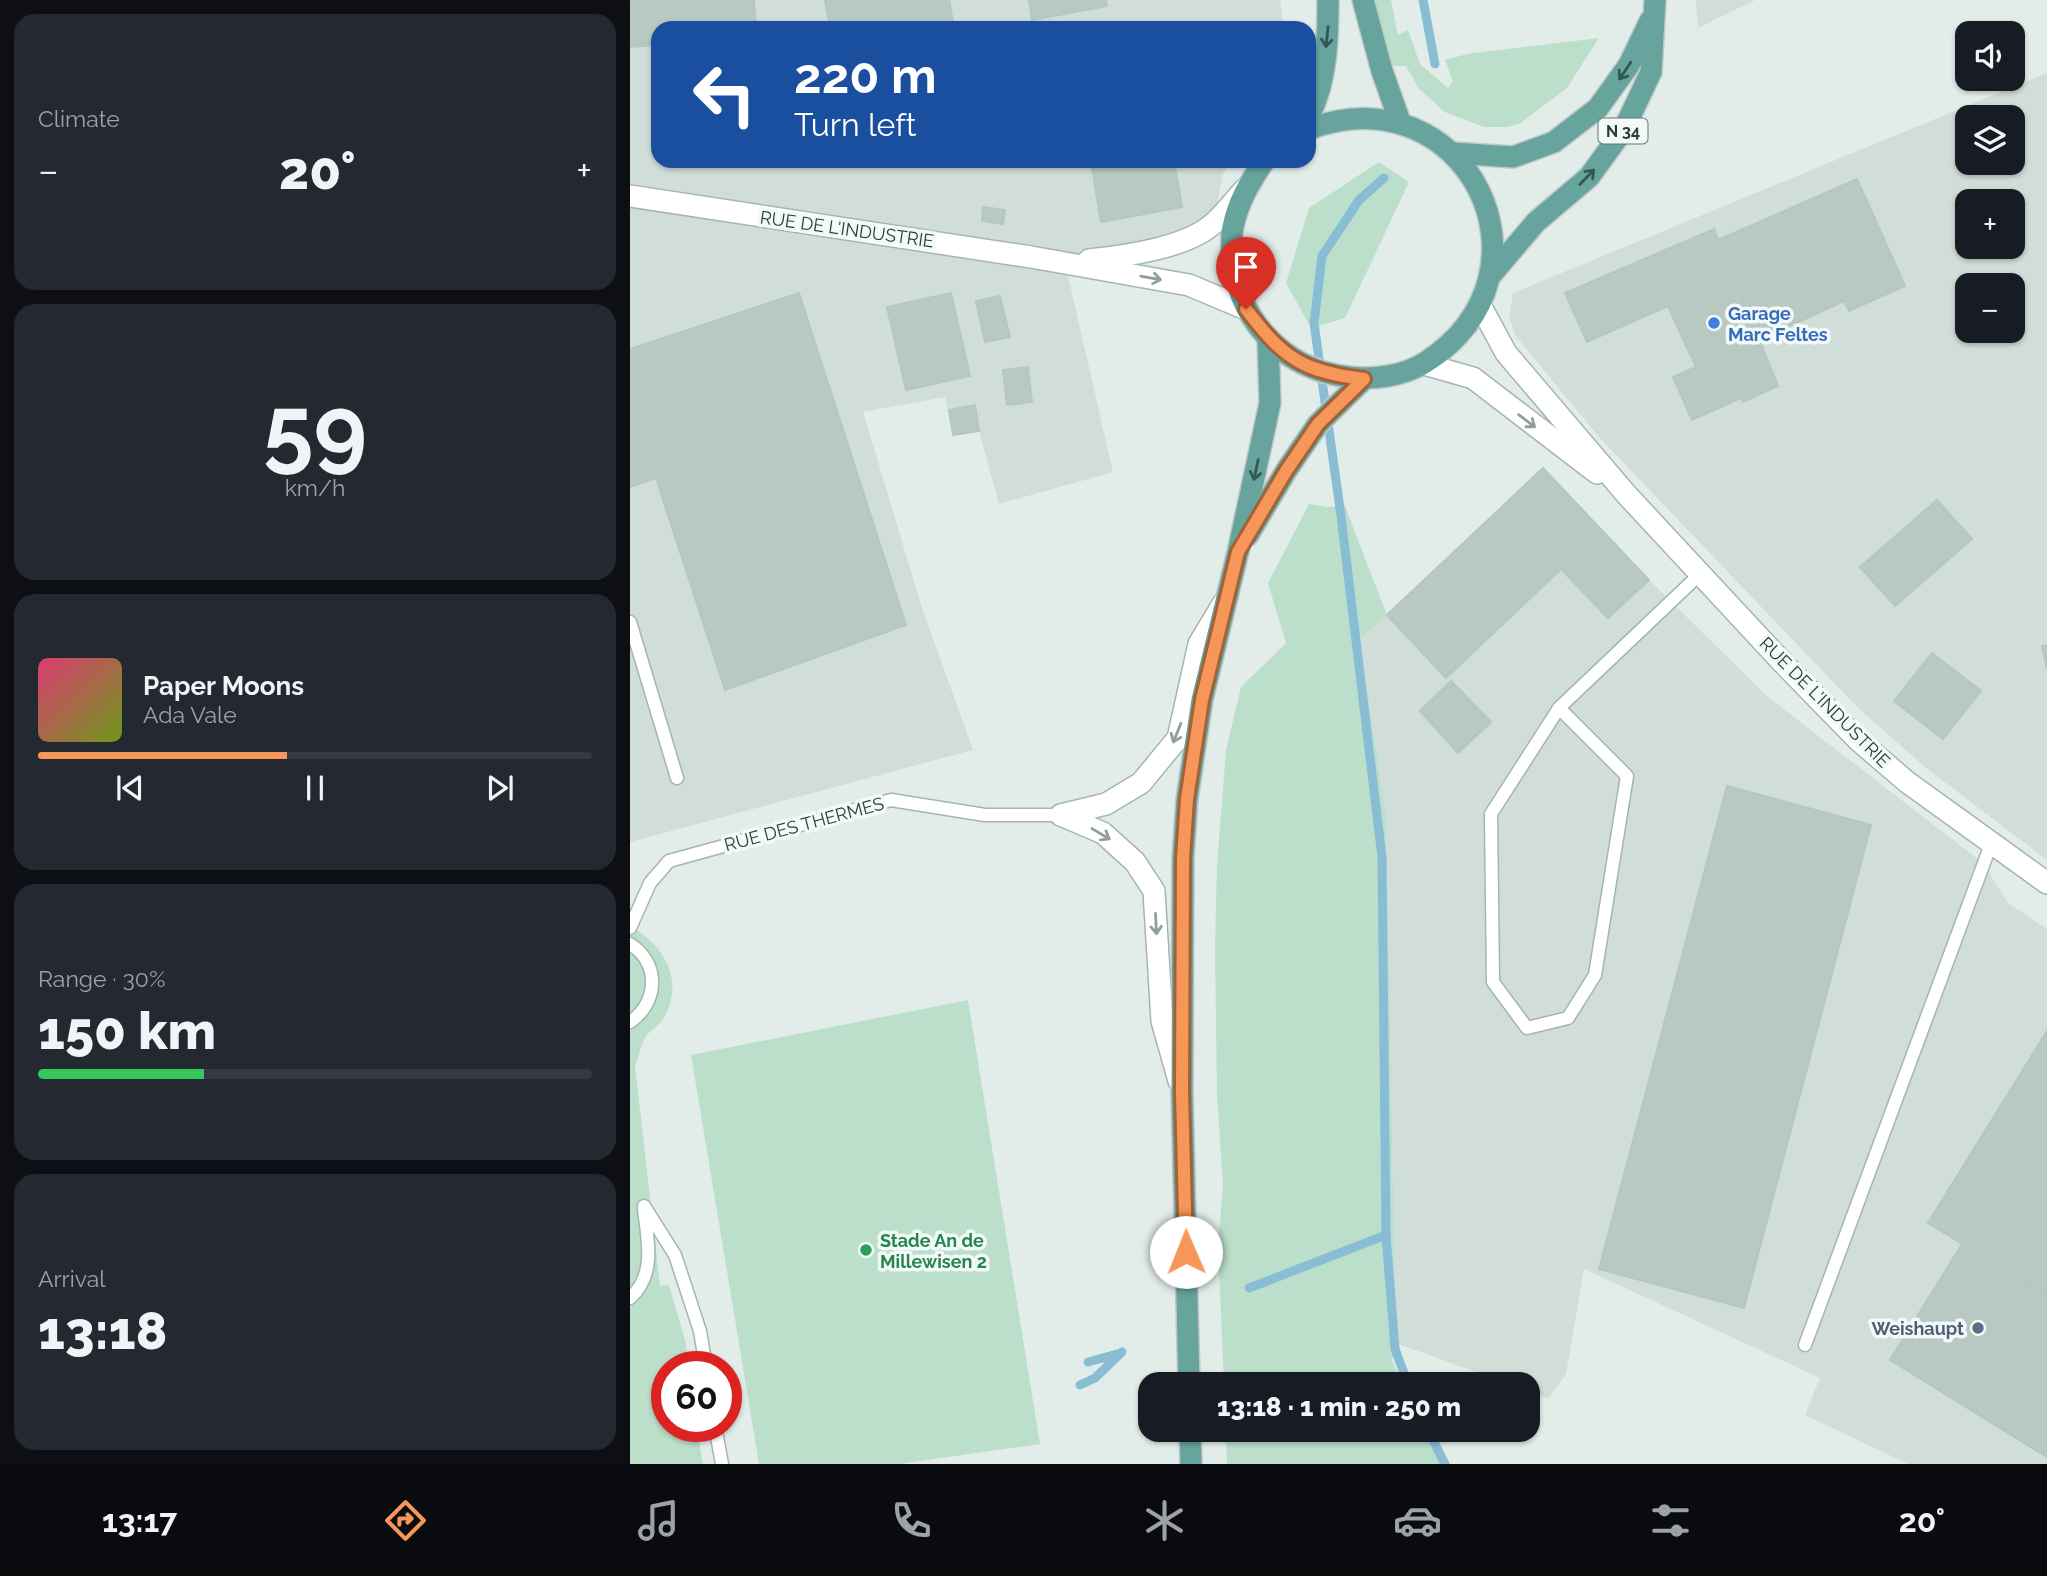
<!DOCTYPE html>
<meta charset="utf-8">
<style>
:root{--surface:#171b24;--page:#242831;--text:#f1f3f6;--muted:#9ea1a6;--line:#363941;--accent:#f69658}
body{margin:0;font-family:Raleway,sans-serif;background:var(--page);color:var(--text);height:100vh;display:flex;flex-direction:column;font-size:26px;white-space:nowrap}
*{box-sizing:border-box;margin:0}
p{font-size:23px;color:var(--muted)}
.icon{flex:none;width:38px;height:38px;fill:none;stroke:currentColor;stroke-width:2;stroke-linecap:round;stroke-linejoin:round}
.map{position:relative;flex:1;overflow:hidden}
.details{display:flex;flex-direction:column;gap:14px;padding:14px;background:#0d0f14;width:630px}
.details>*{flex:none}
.guide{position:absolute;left:21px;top:21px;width:665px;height:147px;border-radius:21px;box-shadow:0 2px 5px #0004;background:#1a4fa0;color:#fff;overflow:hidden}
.buttons{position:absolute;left:1325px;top:21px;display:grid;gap:14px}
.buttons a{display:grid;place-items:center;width:70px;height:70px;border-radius:14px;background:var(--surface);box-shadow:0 2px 5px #0004;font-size:35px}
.speed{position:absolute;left:21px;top:1351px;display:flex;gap:14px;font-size:35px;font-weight:700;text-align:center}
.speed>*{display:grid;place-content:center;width:91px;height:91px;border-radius:50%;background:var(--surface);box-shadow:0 2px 5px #0004;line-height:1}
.speed .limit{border:10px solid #d22;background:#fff;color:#111}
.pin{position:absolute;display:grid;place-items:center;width:60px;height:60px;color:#fff;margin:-72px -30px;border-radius:50% 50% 50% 0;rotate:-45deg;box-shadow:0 0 7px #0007}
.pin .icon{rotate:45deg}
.me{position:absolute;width:77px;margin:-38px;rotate:359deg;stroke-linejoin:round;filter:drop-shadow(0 0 5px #0008)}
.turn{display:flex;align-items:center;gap:24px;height:147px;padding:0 28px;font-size:32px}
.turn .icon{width:91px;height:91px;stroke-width:2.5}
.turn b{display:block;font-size:49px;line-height:60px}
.big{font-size:52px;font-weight:800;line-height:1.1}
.details .card{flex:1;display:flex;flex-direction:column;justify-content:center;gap:10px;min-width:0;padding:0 24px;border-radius:21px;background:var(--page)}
.details .dial{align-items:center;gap:0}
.dial b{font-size:91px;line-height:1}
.song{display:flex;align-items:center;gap:21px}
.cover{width:84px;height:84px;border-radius:10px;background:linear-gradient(135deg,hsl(340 70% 55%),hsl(80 70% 35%))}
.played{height:7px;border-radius:4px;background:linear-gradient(90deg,var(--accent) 45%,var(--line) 45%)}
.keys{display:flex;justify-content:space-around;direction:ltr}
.heat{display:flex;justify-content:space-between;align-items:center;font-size:38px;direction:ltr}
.charge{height:10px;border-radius:5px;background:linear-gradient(90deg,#34c759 30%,var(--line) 0)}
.trip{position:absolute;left:508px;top:1372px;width:402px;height:70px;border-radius:21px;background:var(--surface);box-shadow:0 2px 5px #0004;font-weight:800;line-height:70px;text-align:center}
.dock{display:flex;height:112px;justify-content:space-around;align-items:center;background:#090b0e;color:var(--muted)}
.dock .icon{width:49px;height:49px}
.dock .on{color:var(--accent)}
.dock b{font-size:32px;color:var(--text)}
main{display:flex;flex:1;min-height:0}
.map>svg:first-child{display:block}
</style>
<main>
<section class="details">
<div class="card"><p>Climate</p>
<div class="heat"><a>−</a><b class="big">20°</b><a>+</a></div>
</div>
<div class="card dial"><b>59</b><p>km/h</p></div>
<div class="card">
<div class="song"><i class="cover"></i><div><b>Paper Moons</b><p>Ada Vale</p></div></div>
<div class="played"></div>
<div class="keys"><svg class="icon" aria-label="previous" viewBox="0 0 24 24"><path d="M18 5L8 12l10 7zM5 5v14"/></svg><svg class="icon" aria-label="pause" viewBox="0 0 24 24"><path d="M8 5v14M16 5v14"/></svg><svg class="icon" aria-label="next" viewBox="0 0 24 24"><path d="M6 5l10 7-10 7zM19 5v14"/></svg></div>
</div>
<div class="card"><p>Range · 30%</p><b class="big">150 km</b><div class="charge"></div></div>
<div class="card"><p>Arrival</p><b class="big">13:18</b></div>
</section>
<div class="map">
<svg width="1417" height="1464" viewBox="0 0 1417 1464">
<rect width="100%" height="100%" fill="#e2edea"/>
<g fill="#d1ddd9" fill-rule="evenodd">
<polygon points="0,0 650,0 654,28 28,28 28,161 601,161 593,174 583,224 435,263 483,472 369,504 349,431 323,435 315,397 233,412 292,608 343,750 0,842"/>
<polygon points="1066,0 1125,0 1068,28"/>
<path d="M 1417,73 L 1417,860 L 1296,768 L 1227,707 L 968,436 L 885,335 L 879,317 L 883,293 ZM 1337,117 L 1382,117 L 1382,163 L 1337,163 ZM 1337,201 L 1382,201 L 1382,247 L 1337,247 ZM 1337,285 L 1382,285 L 1382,331 L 1337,331 Z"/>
<polygon points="913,468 1019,580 1138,697 1353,863 1378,903 1417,929 1417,1464 1278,1464 1175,1415 1190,1378 954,1269 936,1374 918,1399 898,1391 898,1384 879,1384 766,1343 756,817 730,638"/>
</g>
<g fill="#bbdfca">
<polygon points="744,0 761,0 768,35 778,30 790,64 818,88 823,81 815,60 837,54 969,38 937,88 889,124 878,127 854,127 815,112 789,89 776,66 763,66 759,57"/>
<polygon points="749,162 779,182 715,318 685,327 678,323 656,283 679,208"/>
<polygon points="679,504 698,507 715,506 757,615 730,638 756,817 766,1343 762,1361 773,1384 594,1384 588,1246 593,1185 587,1095 585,946 587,866 596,750 611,687 656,643 638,583"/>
<path d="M 0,926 C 34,945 56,981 33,1019 C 29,1025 22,1029 17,1035 C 11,1043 9,1056 5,1066 L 30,1286 L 39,1285 L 56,1344 L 58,1367 L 37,1367 L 37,1426 L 66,1426 L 73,1464 L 0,1464 Z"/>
<polygon points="338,1000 410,1444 269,1464 129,1464 61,1055"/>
<polygon points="596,1430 795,1430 812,1464 597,1464"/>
</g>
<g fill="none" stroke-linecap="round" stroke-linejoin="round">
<g stroke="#89bdd4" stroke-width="9">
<polyline points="793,0 805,64"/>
<polyline points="754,178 729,200 692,256 684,323 711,516 752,857 756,1235 765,1349 778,1384"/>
<polyline points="619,1288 756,1235"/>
<polyline points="458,1362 487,1354"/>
<polyline points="450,1385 465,1378 492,1352"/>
<polyline points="798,1430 815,1464"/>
</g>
</g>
<g fill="#b8c8c3" stroke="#b5c7c2" stroke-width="2">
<polygon points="0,0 124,0 126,28 28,28 28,45 0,47"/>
<polygon points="195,0 319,0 324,28 200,28"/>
<polygon points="399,0 476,0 477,6 402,20"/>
<polygon points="461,161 544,161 552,207 471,222"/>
<polygon points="1227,179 1275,286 1219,311 1214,301 1129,340 1088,240"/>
<polygon points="353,207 375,210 373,224 352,221"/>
<polygon points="1084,229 1148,386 1113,402 1111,398 1062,420 1043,377 1066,367 1038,306 957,342 935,293"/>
<polygon points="169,293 276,625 95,690 26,478 0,487 0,349"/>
<polygon points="321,293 340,376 276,390 257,307"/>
<polygon points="370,296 380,337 355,342 346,301"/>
<polygon points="398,367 402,402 377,405 373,370"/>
<polygon points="345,405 349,431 323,435 319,410"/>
<polygon points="913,468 1019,580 978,618 931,569 816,678 757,615"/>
<polygon points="1307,500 1342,539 1265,606 1230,567"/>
<polygon points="1417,645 1417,669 1412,646"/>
<polygon points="1302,653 1351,691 1313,739 1264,701"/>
<polygon points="821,681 861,722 828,753 790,711"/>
<polygon points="1097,786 1241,825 1114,1308 969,1269"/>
<polygon points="1417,1031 1417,1296 1298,1223"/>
<polygon points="1332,1244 1417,1296 1417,1457 1260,1360"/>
</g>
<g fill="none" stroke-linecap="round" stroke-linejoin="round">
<g stroke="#a5b5b2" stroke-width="15">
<g id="service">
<polyline points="0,622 47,778"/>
<polyline points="929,708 997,776 965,975 938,1018 897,1028 863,982 861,814 929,708 1070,574"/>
<polyline points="0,928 20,883 39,861 261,800 355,815 431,815"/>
<path d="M 0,944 C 30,963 29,1002 0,1022"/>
<polyline points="14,1206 45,1255 70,1331 76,1367"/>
<path d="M 0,1298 C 26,1275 18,1241 14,1210"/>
<polyline points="1175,1345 1361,844"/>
<polyline points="85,1426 92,1464"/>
</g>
</g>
<g stroke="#a5b5b2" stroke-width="24">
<g id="minor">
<polyline points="431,815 473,833 505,862 524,891 532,1021 549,1081"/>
<polyline points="431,815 476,804 511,783 548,738 569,644 593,604"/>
</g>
</g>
<g stroke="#a5b5b2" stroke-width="24">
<g id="tertiary">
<polyline points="0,196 401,257 559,285 616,309"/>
<path d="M 459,260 C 495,256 557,248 584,223 C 595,213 604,201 614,190"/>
<polyline points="850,305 876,353 996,494 1154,664 1228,740 1277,782 1417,883"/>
<polyline points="794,364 843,378 967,473"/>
</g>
</g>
<g stroke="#c1c9c8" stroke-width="24">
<g id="primary">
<polyline points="733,0 752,71 770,122"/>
<path d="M 679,116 C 697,81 698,38 698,0"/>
<polyline points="823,153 883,157 924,142 968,108 999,65 1020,21"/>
<path d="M 634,161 C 620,182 608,202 603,227 C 601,234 602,242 602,248 C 603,316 652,370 719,377 C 744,380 774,376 796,362 C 936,271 835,71 679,129"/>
<polyline points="861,275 906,222 959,177 994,129 1021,72 1025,0"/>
<polyline points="618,535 656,471 688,424 734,379"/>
<polyline points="559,1384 552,1092 553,858 557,799 572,700 608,552 640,403 638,339"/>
<polyline points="560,1430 561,1464"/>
</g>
</g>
<use href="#service" stroke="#fff" stroke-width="12"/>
<use href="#minor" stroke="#fff" stroke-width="21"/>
<use href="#tertiary" stroke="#fff" stroke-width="21"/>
<use href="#primary" stroke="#66a49d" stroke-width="21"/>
</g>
<defs><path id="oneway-shaft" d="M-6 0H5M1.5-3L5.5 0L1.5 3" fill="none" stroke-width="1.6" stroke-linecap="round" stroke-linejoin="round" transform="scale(1.75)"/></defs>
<g stroke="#335854">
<use href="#oneway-shaft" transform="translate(697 37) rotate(96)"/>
<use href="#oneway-shaft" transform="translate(995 71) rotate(124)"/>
<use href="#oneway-shaft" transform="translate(957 177) rotate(-46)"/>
<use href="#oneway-shaft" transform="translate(626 470) rotate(102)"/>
</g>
<g stroke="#909f9d">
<use href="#oneway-shaft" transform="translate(521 278) rotate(10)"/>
<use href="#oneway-shaft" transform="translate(897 421) rotate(38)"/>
<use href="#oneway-shaft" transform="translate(547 733) rotate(112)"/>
<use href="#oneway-shaft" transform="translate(471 834) rotate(31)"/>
<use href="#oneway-shaft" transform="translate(526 924) rotate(87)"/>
</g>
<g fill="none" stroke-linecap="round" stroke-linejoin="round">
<g stroke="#a06239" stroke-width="18">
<path id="route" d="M 556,1252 L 552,1092 L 553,858 L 557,799 L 572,700 L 608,552 L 656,471 L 688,424 L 734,379 C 673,372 653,358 616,309"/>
</g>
<use href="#route" stroke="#f69658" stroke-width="12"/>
</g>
<circle fill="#3f7fe0" stroke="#f3f9f7" stroke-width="2.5" cx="1084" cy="323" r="7"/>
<circle fill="#2e9e5b" stroke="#f3f9f7" stroke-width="2.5" cx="236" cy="1250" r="7"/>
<circle fill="#5c6f8a" stroke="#f3f9f7" stroke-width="2.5" cx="1348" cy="1328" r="7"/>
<g text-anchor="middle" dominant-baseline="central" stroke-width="7" stroke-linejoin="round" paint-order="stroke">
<rect fill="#f3f9f7" stroke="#617773" stroke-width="2" x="968.5" y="118.5" width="49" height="25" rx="5"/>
<g font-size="16" font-weight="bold" fill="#223f3b">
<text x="993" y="131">N 34</text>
</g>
<g font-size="18" fill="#223f3b" stroke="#f3f9f7">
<text transform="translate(217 229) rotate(8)">RUE DE L'INDUSTRIE</text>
<text transform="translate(1195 702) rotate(45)">RUE DE L'INDUSTRIE</text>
<text transform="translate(174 824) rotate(-15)">RUE DES THERMES</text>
</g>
<g font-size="18" font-weight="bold" fill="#366cbe" stroke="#f3f9f7" text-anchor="start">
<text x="1098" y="313">Garage<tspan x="1098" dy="21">Marc Feltes</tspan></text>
</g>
<g font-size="18" font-weight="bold" fill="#27864d" stroke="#f3f9f7" text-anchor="start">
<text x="250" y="1240">Stade An de<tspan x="250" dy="21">Millewisen 2</tspan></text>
</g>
<g font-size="18" font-weight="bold" fill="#4e5e75" stroke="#f3f9f7" text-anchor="end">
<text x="1334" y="1328">Weishaupt</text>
</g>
</g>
</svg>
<div class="buttons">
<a><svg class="icon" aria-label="sound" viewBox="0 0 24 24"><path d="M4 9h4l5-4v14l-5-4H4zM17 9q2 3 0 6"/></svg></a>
<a><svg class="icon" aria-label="layers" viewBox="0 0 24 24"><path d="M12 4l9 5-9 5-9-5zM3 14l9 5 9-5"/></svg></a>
<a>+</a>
<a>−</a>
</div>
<div class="speed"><div class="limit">60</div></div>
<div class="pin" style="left:616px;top:309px;background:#d93025"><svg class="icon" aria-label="arrive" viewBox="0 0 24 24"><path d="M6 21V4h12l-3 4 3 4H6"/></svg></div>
<svg class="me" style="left:556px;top:1252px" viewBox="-20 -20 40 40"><circle r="19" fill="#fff"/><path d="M0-13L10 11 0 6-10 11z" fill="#f69658"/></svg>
<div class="trip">13:18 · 1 min · 250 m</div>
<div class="guide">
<div class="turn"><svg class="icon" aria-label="left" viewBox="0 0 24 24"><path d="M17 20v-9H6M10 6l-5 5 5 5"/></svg><div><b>220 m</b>Turn left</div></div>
</div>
</div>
</main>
<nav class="dock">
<b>13:17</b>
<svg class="icon on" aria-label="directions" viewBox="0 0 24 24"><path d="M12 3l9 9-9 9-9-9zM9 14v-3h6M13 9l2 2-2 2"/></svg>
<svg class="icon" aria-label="music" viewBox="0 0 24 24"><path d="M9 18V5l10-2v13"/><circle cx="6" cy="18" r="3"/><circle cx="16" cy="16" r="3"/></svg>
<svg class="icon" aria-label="phone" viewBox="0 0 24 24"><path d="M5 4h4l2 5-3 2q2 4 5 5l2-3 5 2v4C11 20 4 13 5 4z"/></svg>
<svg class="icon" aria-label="climate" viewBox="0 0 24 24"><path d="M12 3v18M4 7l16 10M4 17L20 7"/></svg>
<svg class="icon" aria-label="car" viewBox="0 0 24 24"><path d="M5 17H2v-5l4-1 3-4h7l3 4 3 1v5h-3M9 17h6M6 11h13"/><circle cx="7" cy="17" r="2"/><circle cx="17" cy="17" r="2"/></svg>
<svg class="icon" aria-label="filters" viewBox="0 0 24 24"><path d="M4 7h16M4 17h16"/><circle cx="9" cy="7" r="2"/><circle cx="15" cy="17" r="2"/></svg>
<b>20°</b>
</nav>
